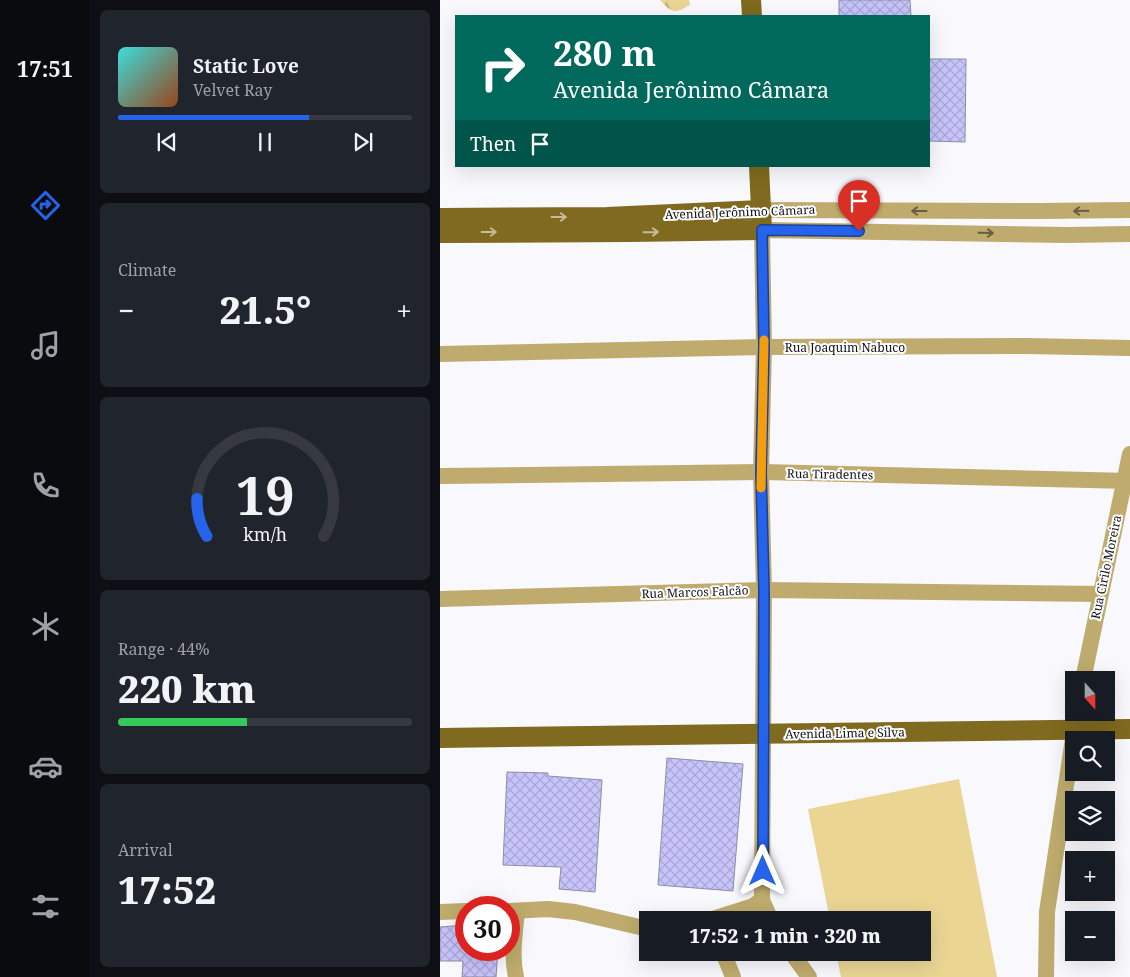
<!DOCTYPE html>
<meta charset="utf-8">
<style>
:root{--surface:#171b24;--page:#20242c;--text:#f1f3f6;--muted:#9ea1a6;--line:#363941;--accent:#2563eb}
body{margin:0;font-family:"Noto Serif",serif;background:var(--page);color:var(--text);height:100vh;display:flex;flex-direction:column;font-size:19px;white-space:nowrap}
*{box-sizing:border-box;margin:0}
p{font-size:16px;color:var(--muted)}
.icon{flex:none;width:28px;height:28px;fill:none;stroke:currentColor;stroke-width:2;stroke-linecap:round;stroke-linejoin:round}
.map{position:relative;flex:1;overflow:hidden}
.details{display:flex;flex-direction:column;gap:10px;padding:10px;background:#0d0f14;width:350px}
.details>*{flex:none}
.banner{position:absolute;left:15px;top:15px;width:475px;height:152px;border-radius:0px;box-shadow:0 5px 20px #0002;background:#00695c;color:#fff;overflow:hidden}
.needle{width:32px;rotate:159deg}
.controls{position:absolute;left:625px;top:671px;display:grid;gap:10px}
.controls a{display:grid;place-items:center;width:50px;height:50px;border-radius:0px;background:var(--surface);box-shadow:0 5px 20px #0002;font-size:25px}
.speed{position:absolute;left:15px;top:896px;display:flex;gap:10px;font-size:25px;font-weight:700;text-align:center}
.speed>*{display:grid;place-content:center;width:65px;height:65px;border-radius:50%;background:var(--surface);box-shadow:0 5px 20px #0002;line-height:1}
.speed .limit{border:8px solid #d22;background:#fff;color:#111}
.pin{position:absolute;display:grid;place-items:center;width:42px;height:42px;color:#fff;margin:-51px -21px;border-radius:50% 50% 50% 0;rotate:-45deg;box-shadow:0 0 5px #0007}
.pin .icon{rotate:45deg}
.me{position:absolute;width:55px;margin:-28px;rotate:0deg;stroke-linejoin:round;filter:drop-shadow(0 0 4px #0008)}
.turn{display:flex;align-items:center;gap:18px;height:105px;padding:0 15px;font-size:22px}
.turn .icon{width:65px;height:65px;stroke-width:2.5}
.turn b{display:block;font-size:35px;line-height:42px}
.then{display:flex;align-items:center;height:48px;padding:0 15px;background:#0003;gap:10px;font-size:19px}
.big{font-size:38px;font-weight:800;line-height:1.1}
.details .tile{flex:1;display:flex;flex-direction:column;justify-content:center;gap:8px;min-width:0;padding:0 18px;border-radius:8px;background:var(--page)}
.details .dial{align-items:center;gap:0}
.dial svg{height:130px;overflow:visible;fill:none;stroke:var(--line);stroke-width:7;stroke-linecap:round;text-anchor:middle}
.dial text{fill:var(--text);stroke:none}
.song{display:flex;align-items:center;gap:15px}
.cover{width:60px;height:60px;border-radius:8px;background:linear-gradient(135deg,hsl(180 70% 55%),hsl(20 70% 35%))}
.played{height:5px;border-radius:2px;background:linear-gradient(90deg,var(--accent) 65%,var(--line) 65%)}
.keys{display:flex;justify-content:space-around;direction:ltr}
.heat{display:flex;justify-content:space-between;align-items:center;font-size:28px;direction:ltr}
.charge{height:8px;border-radius:4px;background:linear-gradient(90deg,#34c759 44%,var(--line) 0)}
.trip{position:absolute;left:199px;top:911px;width:292px;height:50px;border-radius:0px;background:var(--surface);box-shadow:0 5px 20px #0002;font-weight:800;line-height:50px;text-align:center}
main{display:flex;flex:1;min-height:0}
.tabs{display:flex;flex-direction:column;width:90px;justify-content:space-around;align-items:center;background:#090b0e;color:var(--muted)}
.tabs .icon{width:35px;height:35px}
.tabs .current{color:var(--accent)}
.tabs b{font-size:22px;color:var(--text)}
.map>svg:first-child{display:block}
</style>
<main>
<nav class="tabs">
<b>17:51</b>
<svg class="icon current" aria-label="directions" viewBox="0 0 24 24"><path d="M12 3l9 9-9 9-9-9zM9 14v-3h6M13 9l2 2-2 2"/></svg>
<svg class="icon" aria-label="music" viewBox="0 0 24 24"><path d="M9 18V5l10-2v13"/><circle cx="6" cy="18" r="3"/><circle cx="16" cy="16" r="3"/></svg>
<svg class="icon" aria-label="phone" viewBox="0 0 24 24"><path d="M5 4h4l2 5-3 2q2 4 5 5l2-3 5 2v4C11 20 4 13 5 4z"/></svg>
<svg class="icon" aria-label="climate" viewBox="0 0 24 24"><path d="M12 3v18M4 7l16 10M4 17L20 7"/></svg>
<svg class="icon" aria-label="car" viewBox="0 0 24 24"><path d="M5 17H2v-5l4-1 3-4h7l3 4 3 1v5h-3M9 17h6M6 11h13"/><circle cx="7" cy="17" r="2"/><circle cx="17" cy="17" r="2"/></svg>
<svg class="icon" aria-label="filters" viewBox="0 0 24 24"><path d="M4 7h16M4 17h16"/><circle cx="9" cy="7" r="2"/><circle cx="15" cy="17" r="2"/></svg>
</nav>
<section class="details">
<div class="tile">
<div class="song"><i class="cover"></i><div><b>Static Love</b><p>Velvet Ray</p></div></div>
<div class="played"></div>
<div class="keys"><svg class="icon" aria-label="previous" viewBox="0 0 24 24"><path d="M18 5L8 12l10 7zM5 5v14"/></svg><svg class="icon" aria-label="pause" viewBox="0 0 24 24"><path d="M8 5v14M16 5v14"/></svg><svg class="icon" aria-label="next" viewBox="0 0 24 24"><path d="M6 5l10 7-10 7zM19 5v14"/></svg></div>
</div>
<div class="tile"><p>Climate</p>
<div class="heat"><a>−</a><b class="big">21.5°</b><a>+</a></div>
</div>
<div class="tile dial"><svg viewBox="0 0 100 80">
<path d="M14 69A42 42 0 1 1 86 69"/>
<path d="M14 69A42 42 0 0 1 8 46" stroke="#2563eb"/>
<text x="50" y="56" font-size="32" font-weight="700">19</text>
<text x="50" y="72" font-size="11">km/h</text>
</svg></div>
<div class="tile"><p>Range · 44%</p><b class="big">220 km</b><div class="charge"></div></div>
<div class="tile"><p>Arrival</p><b class="big">17:52</b></div>
</section>
<div class="map">
<svg width="690" height="977" viewBox="0 0 690 977">
<defs>
<pattern id="forest-firs" width="22" height="20" patternUnits="userSpaceOnUse" patternTransform="scale(1.25)"><rect width="22" height="20" fill="#ead593"/><path d="M5 1l3.5 6h-7zM16 11l3.5 6h-7z" fill="#c8b67e"/></pattern>
<pattern id="building-cross-hatch" width="8" height="8" patternUnits="userSpaceOnUse" patternTransform="scale(1.25)"><rect width="8" height="8" fill="#c7c4fb"/><path d="M0 0l8 8M0 8l8-8" fill="none" stroke="#aaa7d6"/></pattern>
</defs>
<rect width="100%" height="100%" fill="#f8f8fd"/>
<polygon fill="#ead593" points="519,779 557,977 401,977 396,953 482,952 482,920 390,920 368,809"/>
<path fill="url(#forest-firs)" d="M 220,0 L 249,0 L 250,5 C 234,14 232,13 220,0 Z"/>
<g fill="url(#building-cross-hatch)" stroke="#8d8da3">
<polygon points="399,0 470,0 471,16 399,16"/>
<polygon points="489,59 526,59 525,142 489,141"/>
<polygon points="227,758 303,764 293,891 218,885"/>
<polygon points="67,772 108,773 108,776 162,780 155,892 119,889 121,867 63,865"/>
<polygon points="26,925 26,950 58,950 56,977 22,977 23,961 0,961 0,927"/>
</g>
<g fill="none" stroke-linecap="round" stroke-linejoin="round">
<g stroke="#beab6d" stroke-width="16">
<polyline points="321,210 600,211 690,210"/>
<polyline points="0,354 324,347 586,346 690,348"/>
<polyline points="0,476 321,472 690,481"/>
<polyline points="0,599 324,590 660,594"/>
<polyline points="643,680 690,454"/>
<polyline points="322,900 324,590 321,472 324,347 322,230 628,235 690,234"/>
<polyline points="322,900 331,920"/>
<polyline points="69,911 108,909 135,912 208,929"/>
<polyline points="0,912 26,911"/>
<polyline points="269,920 313,906 322,900"/>
<polyline points="283,952 293,977"/>
<polyline points="351,952 369,977"/>
<path d="M 76,977 C 71,955 75,933 77,911"/>
<polyline points="606,977 607,912 637,712"/>
</g>
<g stroke="#806a1f" stroke-width="20">
<polyline points="311,0 312,16"/>
<polyline points="0,218 167,217 321,210"/>
<polyline points="0,233 190,232 322,230 319,166"/>
<polyline points="0,738 690,729"/>
</g>
</g>
<defs><path id="oneway-shaft" d="M-6 0H5M1.5-3L5.5 0L1.5 3" fill="none" stroke-width="1.6" stroke-linecap="round" stroke-linejoin="round" transform="scale(1.25)"/></defs>
<g stroke="#665d42">
<use href="#oneway-shaft" transform="translate(479 211) rotate(-180)"/>
<use href="#oneway-shaft" transform="translate(641 211) rotate(179)"/>
<use href="#oneway-shaft" transform="translate(546 233) rotate(1)"/>
</g>
<g stroke="#c6bc9a">
<use href="#oneway-shaft" transform="translate(119 217)"/>
<use href="#oneway-shaft" transform="translate(49 232)"/>
<use href="#oneway-shaft" transform="translate(211 232) rotate(-1)"/>
</g>
<g fill="none" stroke-linecap="round" stroke-linejoin="round">
<g stroke="#184099" stroke-width="12">
<polyline id="route" points="323,871 324,590 321,472 324,347 322,230 419,231"/>
</g>
<use href="#route" stroke="#2563eb" stroke-width="9"/>
<polyline stroke="#f59e0b" stroke-width="9" points="321,488 324,340"/>
</g>
<g text-anchor="middle" dominant-baseline="central" stroke-width="4" stroke-linejoin="round" paint-order="stroke">
<g font-size="12" fill="#0f0f17" stroke="#fff">
<text transform="translate(300 212) rotate(-2)">Avenida Jerônimo Câmara</text>
<text x="405" y="347">Rua Joaquim Nabuco</text>
<text transform="translate(390 474) rotate(1)">Rua Tiradentes</text>
<text transform="translate(666 567) rotate(-78)">Rua Cirilo Moreira</text>
<text transform="translate(255 592) rotate(-2)">Rua Marcos Falcão</text>
<text transform="translate(405 733) rotate(-1)">Avenida Lima e Silva</text>
</g>
</g>
</svg>
<div class="controls">
<a><svg class="needle" viewBox="-14 -14 28 28"><path d="M0-13l5 13h-10z" fill="#e53935"/><path d="M0 13l5-13h-10z" fill="#9ea1a6"/></svg></a>
<a><svg class="icon" aria-label="search" viewBox="0 0 24 24"><circle cx="10" cy="10" r="6"/><path d="M15 15l6 6"/></svg></a>
<a><svg class="icon" aria-label="layers" viewBox="0 0 24 24"><path d="M12 4l9 5-9 5-9-5zM3 14l9 5 9-5"/></svg></a>
<a>+</a>
<a>−</a>
</div>
<div class="speed"><div class="limit">30</div></div>
<div class="pin" style="left:419px;top:231px;background:#d93025"><svg class="icon" aria-label="arrive" viewBox="0 0 24 24"><path d="M6 21V4h12l-3 4 3 4H6"/></svg></div>
<svg class="me" style="left:323px;top:871px" viewBox="-20 -20 40 40"><path d="M0-17L14 15 0 8-14 15z" fill="#2563eb" stroke="#fff" stroke-width="4"/></svg>
<div class="trip">17:52 · 1 min · 320 m</div>
<div class="banner">
<div class="turn"><svg class="icon" aria-label="right" viewBox="0 0 24 24"><path d="M7 20v-9h11M14 6l5 5-5 5"/></svg><div><b>280 m</b>Avenida Jerônimo Câmara</div></div>
<div class="then">Then<svg class="icon" aria-label="arrive" viewBox="0 0 24 24"><path d="M6 21V4h12l-3 4 3 4H6"/></svg></div>
</div>
</div>
</main>
